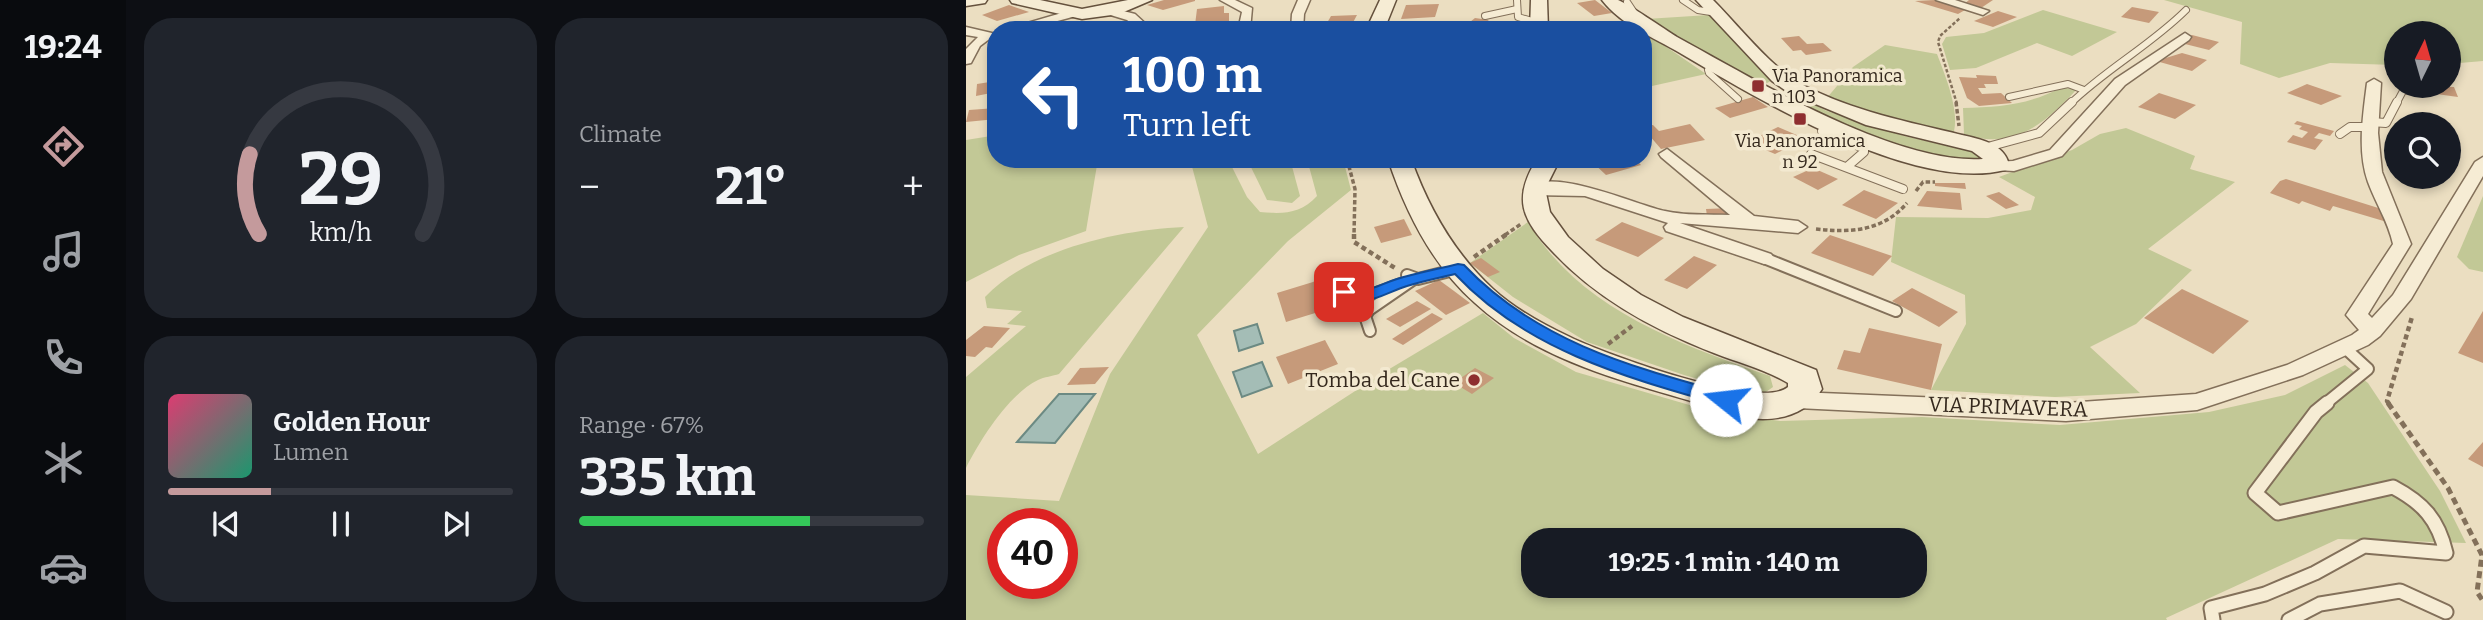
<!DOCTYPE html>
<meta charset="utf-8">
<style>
:root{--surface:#171b24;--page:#20242c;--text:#f1f3f6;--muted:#9ea1a6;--line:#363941;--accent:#c49a9c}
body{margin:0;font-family:Bitter,serif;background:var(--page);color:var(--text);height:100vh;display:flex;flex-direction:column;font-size:26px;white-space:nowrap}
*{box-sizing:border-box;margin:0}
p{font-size:23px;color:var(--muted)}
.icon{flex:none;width:38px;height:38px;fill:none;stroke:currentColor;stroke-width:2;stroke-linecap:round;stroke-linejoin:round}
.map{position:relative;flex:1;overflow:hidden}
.side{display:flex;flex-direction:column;gap:18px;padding:18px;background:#0d0f14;width:840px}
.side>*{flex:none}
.top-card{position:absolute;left:21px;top:21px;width:665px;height:147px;border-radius:28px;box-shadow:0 4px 10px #0003;background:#1a4fa0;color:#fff;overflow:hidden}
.needle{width:46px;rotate:5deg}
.fabs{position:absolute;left:1418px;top:21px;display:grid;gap:14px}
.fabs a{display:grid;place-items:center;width:77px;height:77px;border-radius:50%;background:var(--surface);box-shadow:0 4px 10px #0003;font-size:35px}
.speed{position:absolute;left:21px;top:508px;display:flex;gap:14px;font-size:35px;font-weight:700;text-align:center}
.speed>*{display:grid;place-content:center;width:91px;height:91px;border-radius:50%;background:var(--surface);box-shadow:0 4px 10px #0003;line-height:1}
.speed .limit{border:10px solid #d22;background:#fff;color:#111}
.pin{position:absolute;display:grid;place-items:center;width:60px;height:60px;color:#fff;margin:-30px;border-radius:14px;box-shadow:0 4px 10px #0006}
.me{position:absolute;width:77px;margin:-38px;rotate:286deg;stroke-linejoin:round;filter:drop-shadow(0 0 5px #0008)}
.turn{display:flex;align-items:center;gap:24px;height:147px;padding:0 21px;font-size:32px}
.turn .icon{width:91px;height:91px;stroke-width:2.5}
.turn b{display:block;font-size:49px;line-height:60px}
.big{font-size:52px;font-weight:700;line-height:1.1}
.side .tile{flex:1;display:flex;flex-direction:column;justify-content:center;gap:10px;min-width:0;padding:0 24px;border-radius:28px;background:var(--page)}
.side .dial{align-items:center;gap:0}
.dial svg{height:182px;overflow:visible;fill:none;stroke:var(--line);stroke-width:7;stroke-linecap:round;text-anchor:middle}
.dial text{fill:var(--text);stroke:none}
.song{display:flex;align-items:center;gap:21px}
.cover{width:84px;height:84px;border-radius:10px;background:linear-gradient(135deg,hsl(340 70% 55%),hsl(160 70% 35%))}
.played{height:7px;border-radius:4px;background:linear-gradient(90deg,var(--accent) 30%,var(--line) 30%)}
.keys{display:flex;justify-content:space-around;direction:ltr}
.heat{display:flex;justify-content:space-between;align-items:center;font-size:38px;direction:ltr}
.charge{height:10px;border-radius:5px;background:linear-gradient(90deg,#34c759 67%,var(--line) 0)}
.side .tiles{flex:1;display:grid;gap:18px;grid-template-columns:repeat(2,1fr)}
.trip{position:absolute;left:555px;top:528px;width:406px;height:70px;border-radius:28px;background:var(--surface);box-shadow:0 4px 10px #0003;font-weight:700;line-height:70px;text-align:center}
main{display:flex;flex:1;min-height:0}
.dock{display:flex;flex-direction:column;width:126px;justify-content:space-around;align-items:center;background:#090b0e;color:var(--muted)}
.dock .icon{width:49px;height:49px}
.dock .current{color:var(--accent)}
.dock b{font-size:32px;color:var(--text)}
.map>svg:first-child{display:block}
</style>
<main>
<nav class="dock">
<b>19:24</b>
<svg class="icon current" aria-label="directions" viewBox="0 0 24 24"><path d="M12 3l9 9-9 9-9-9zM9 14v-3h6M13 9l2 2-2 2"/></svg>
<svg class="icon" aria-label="music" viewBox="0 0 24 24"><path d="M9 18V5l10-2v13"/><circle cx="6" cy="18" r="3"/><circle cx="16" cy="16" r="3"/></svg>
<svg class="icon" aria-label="phone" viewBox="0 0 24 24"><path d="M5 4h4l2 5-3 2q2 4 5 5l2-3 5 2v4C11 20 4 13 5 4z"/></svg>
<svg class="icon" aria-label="climate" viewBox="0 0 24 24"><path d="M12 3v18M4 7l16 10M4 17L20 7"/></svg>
<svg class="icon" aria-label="car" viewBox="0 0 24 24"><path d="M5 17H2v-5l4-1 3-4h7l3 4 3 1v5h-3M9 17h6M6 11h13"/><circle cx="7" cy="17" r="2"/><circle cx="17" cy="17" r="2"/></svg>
</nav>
<section class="side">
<div class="tiles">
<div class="tile dial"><svg viewBox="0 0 100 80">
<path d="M14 69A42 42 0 1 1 86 69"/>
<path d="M14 69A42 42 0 0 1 10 34" stroke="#c49a9c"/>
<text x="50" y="56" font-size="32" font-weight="700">29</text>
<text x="50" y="72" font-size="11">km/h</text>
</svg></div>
<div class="tile"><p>Climate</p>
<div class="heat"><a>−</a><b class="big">21°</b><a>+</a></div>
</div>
<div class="tile">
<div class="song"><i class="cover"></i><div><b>Golden Hour</b><p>Lumen</p></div></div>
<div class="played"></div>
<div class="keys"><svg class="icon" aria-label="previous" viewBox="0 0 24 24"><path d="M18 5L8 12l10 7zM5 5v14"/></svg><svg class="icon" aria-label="pause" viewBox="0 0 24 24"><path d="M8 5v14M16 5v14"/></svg><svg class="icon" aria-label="next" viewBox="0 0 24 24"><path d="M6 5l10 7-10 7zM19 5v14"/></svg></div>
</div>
<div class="tile"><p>Range · 67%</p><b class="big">335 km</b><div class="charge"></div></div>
</div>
</section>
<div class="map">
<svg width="1517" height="620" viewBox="0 0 1517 620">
<rect width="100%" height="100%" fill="#ebdec1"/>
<g fill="#c2c896" fill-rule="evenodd">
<polygon points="1198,0 1517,0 1517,61 1482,64 1482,33 1430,33 1430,65 1364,63 1313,78 1274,64 1276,22"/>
<polygon points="1077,10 1151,32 1106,56 1071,43 1010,68 984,70 976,44 980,37 1018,33"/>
<polygon points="743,15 805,81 795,86 763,70 680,19"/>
<polygon points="677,31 740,74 677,88"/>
<path d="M 919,45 L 971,54 C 979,75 995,113 987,135 L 902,114 L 860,99 L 887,67 Z"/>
<path d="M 1096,87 L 1110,90 C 1079,124 1046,151 998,134 L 997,108 C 1034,107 1063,105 1096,87 Z"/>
<path d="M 824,98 L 834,98 L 861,111 L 938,136 L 1017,154 L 1018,162 C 949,155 882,129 820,99 Z"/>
<polygon points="1160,128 1229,156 1224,169 1269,182 1182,249 1226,270 1170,324 1124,347 1174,393 1089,397 965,390 1000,324 999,295 925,262 930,217 1022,218 1065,210 1069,197 1033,177 1106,150 1134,134"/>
<polygon points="30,131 30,159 132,159 120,231 53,255 0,282 0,140 25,136"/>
<path d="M 224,159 L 262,159 L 281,197 L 294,212 C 317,214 335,214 351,196 L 341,159 L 377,159 L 385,190 L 322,241 L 231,335 L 292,454 L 420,371 L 517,313 L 548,338 L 610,372 L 744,411 L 814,421 L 956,417 L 1094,425 L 1243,412 L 1319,395 L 1379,365 L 1402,383 L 1474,491 L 1500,543 L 1372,539 L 1200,618 L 1201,620 L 0,620 L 0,495 L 93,501 L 144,374 L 242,227 ZM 37,523 L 96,523 L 96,583 L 37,583 ZM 567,541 L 948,541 L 948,586 L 567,586 Z"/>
<polygon points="281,159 324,159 334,196 326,203 301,200"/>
<polygon points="1517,196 1517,272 1503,269 1491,257"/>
<path d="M 562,222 C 612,308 715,345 804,376 L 807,387 L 797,394 L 785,394 L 718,375 L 621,342 L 547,297 L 504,263 Z"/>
<path d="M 218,227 L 93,374 C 87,376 78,377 72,380 C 43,394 14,440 0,468 L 0,377 L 60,326 L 41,324 L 56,311 L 21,308 L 19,297 C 65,249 153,230 218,227 Z"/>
</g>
<g fill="#a4bdb6" stroke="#6c8a83" stroke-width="2">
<polygon points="291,324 297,343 273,351 268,331"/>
<polygon points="296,362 306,386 276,397 267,372"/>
<polygon points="93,394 129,394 89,443 51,442"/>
</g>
<g fill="#c69a7a">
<polygon points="198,0 229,0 229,1 197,10 181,5"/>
<polygon points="629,0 646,13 628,16 611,3"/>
<polygon points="969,0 999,7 999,10 992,14 949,1"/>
<polygon points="1003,0 1027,0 1015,8 998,4"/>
<polygon points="473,4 469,17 435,19 440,5"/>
<polygon points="43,5 63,12 31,21 16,15"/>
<polygon points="258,6 258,13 263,13 263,24 229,25 231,9"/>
<polygon points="1166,7 1193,12 1183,23 1155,17"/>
<polygon points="1032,11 1051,17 1027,27 1008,21"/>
<polygon points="391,15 383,30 357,30 365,16"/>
<polygon points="509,18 523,20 509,30 494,30"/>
<polygon points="298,21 318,21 307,30 287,30"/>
<polygon points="466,23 464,30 437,30 439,24"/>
<polygon points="1226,35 1253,42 1243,50 1215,43"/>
<polygon points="833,36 841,44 857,43 866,51 840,55 835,50 827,51 815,38"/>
<polygon points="1216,53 1241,60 1226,71 1190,61"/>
<polygon points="1010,75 1030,76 1032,84 1018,84 1020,88 1012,88 1016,94 1035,93 1046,103 1013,106 1001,98 993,77 1011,78"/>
<polygon points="30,81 30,92 10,96 11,84"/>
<polygon points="1341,84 1376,96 1355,105 1321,93"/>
<polygon points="1454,86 1488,87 1492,97 1456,92"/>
<polygon points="1193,93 1230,105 1209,119 1172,107"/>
<polygon points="787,97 802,107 764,118 749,108"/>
<polygon points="30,108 30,119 0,122 3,110"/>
<polygon points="1331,121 1368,131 1364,136 1353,133 1348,138 1357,140 1349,150 1321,142 1327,135 1336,138 1342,132 1333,129 1336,126 1328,124"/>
<polygon points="724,124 739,140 695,149 683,135 677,136 677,126 687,125 693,131"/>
<polygon points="812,127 840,139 809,154 781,142"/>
<polygon points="623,159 669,159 675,165 640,175"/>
<polygon points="847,168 872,179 852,190 827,177"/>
<polygon points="1320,179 1425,212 1421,222 1367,206 1364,211 1336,201 1333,204 1304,193 1314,181"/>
<polygon points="969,183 999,183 1000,189 969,186"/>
<polygon points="898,190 932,203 910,219 876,205"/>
<polygon points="961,191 994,193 996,210 951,206"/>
<polygon points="1033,192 1053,205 1040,209 1020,196"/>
<polygon points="765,208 769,215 741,216 740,209"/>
<polygon points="438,219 446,235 415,243 408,227"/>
<polygon points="656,222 698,238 672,257 629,240"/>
<polygon points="864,235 926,256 907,276 845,253"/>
<polygon points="728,256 751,265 721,289 698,280"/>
<polygon points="515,258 534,272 522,277 504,263"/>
<polygon points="376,266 389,273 352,294 359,310 320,322 311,293 347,282"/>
<polygon points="473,280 488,291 504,303 480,315 449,291"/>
<polygon points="946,288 992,312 973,327 926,301"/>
<polygon points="1216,289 1283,321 1247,354 1178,318"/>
<polygon points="451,301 465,309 434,327 420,319"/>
<polygon points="1517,311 1517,363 1492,353"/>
<polygon points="466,313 477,319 437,345 426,339"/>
<polygon points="18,326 44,328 26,348 20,347 9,357 0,356 0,340"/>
<polygon points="903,328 976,344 965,390 871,369 878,350 894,353"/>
<polygon points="359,340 372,364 322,384 310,357"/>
<polygon points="143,367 129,384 101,385 114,368"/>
<polygon points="509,368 528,378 506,394 488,383"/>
<polygon points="1517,442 1517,467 1502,459"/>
</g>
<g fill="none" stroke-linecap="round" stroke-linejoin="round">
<g stroke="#83705a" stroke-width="8">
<g id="lane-far3">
<polyline points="551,0 552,17 573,23"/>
<polyline points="717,0 732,10 751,13"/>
<polyline points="661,2 669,14 666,17"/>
<polyline points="519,16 551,9"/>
<polyline points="750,66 742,70 743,73 772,99"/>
<polyline points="1043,97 1102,84 1118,90"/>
<path d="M 1104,104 C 1140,69 1185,45 1220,10"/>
<polyline points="1430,104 1437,91 1445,90"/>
</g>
</g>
<g stroke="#83705a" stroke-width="10">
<g id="lane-far2">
<polyline points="1404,122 1420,123 1431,102"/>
<polyline points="860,124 856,131 898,148 898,152 882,166"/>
<polyline points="1374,134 1384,127 1404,127"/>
<polyline points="1018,148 1073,133 1106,102"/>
<polyline points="845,154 937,189"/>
</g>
</g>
<g stroke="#83705a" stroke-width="14">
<g id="lane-far1">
<polyline points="798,258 930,311"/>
<polyline points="441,275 452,279 492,269"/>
<polyline points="378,292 405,295 448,279"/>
<polyline points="404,331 399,316 403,310 448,279"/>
<polyline points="1359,404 1402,369 1378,347"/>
</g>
</g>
<g stroke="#83705a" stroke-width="17">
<g id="lane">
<path d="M 1247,620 L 1245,608 L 1299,594 L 1349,573 L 1398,546 L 1480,553 C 1472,519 1457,503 1427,487 L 1312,513 L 1289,493 L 1350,412 L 1361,403"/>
<polyline points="1323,620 1354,604 1434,591 1480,612"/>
</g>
</g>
<g stroke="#83705a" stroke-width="3">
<g id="street">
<polygon points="254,0 269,0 286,8 284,30 272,30 276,12"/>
<polygon points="332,0 344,0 338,14 337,30 325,30 326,14"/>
<polygon points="970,0 989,0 1023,11 1017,15"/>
<polygon points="142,7 169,14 181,25 171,28 161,20 138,13 136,11"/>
<polygon points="106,10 112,14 110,16 58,30 37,30"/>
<polygon points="0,27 30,34 14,46 5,63 0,64 0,49 12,37 0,35"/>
<polygon points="1219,33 1225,37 1223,40 1159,85 1096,156 1048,171 1031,170 1023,165 1025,162 1047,161 1084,150 1149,79"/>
<path d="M 1408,79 L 1415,83 L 1412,133 L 1416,172 L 1445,244 L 1402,314 L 1406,318 L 1427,295 L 1509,162 L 1517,157 L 1517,176 L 1445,299 L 1414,336 L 1402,345 L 1337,375 L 1231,410 L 1100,421 L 831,408 L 823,406 L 819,400 L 823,394 L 831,392 L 1100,403 L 1230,394 L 1321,365 L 1386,335 L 1393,330 L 1380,315 L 1427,244 C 1422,221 1410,204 1402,182 C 1391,151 1397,115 1401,83 Z"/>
<path d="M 701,149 L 788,216 L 832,221 L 841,227 L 832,233 L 714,223 L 805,254 L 808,258 L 805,262 L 798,264 L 700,231 L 698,227 L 702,223 L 619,196 L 567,195 L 558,190 C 582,164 670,205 699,211 C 719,216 743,214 764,215 L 695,157 L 693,154 Z"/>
</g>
</g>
<g stroke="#65513d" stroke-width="3">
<g id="secondary">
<polygon points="0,0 21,0 19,3 0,6"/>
<polygon points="44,0 74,0 116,9 162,0 186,0 153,14 116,19 46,3"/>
<polygon points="414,0 430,0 418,30 400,30"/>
<polygon points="565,0 581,0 582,30 564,30"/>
<path d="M 636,0 C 641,0 648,0 652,0 C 659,2 700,30 711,37 C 788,79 929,165 1017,159 L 1006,151 L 900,125 L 823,93 L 806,81 L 730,0 L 747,0 C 773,26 805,68 837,85 C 886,111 943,122 996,135 C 1014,139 1039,144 1043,165 L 1039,170 C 948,193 792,99 714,53 C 687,37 655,25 636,0 Z"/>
<path d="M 422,159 L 445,159 C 463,209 488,253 527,289 C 549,309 576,324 604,337 C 639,354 793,411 822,387 L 822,383 C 799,369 773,363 748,353 C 688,330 631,299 587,252 C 556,220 546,199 571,159 L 594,159 L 582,183 L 580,193 L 584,212 L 602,237 L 637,269 L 675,295 L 717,317 L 850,370 L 856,389 C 843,410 822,419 797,419 C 773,419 748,408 725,401 C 649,379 569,358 509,303 C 466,265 440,213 422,159 Z"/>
</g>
</g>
<polyline stroke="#83705a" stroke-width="2.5" stroke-dasharray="3.5 2" stroke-linecap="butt" points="991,104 972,42 974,36 994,18"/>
<g stroke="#83705a" stroke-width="3.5" stroke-dasharray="4.5 2.5" stroke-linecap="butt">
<polyline points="990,102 993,126"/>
<polyline points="381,159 389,189 388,235"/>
<polyline points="950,191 957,182 969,182"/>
<path d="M 850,229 C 885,233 917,231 941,203"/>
<polyline points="539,235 555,224"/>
</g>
<g stroke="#83705a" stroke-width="4.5" stroke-dasharray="5 3.5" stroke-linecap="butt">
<polyline points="388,234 388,242 429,268"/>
<polyline points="508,257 541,234"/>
<polyline points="642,344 666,326"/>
<polyline points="1423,404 1421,401 1446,317"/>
</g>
<polyline stroke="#83705a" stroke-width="5" stroke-dasharray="7 4.5" stroke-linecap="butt" points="1422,403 1482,488 1516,555 1511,592 1517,601"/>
<use href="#lane-far3" stroke="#f6ecd4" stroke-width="6"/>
<use href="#lane-far2" stroke="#f6ecd4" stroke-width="8"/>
<use href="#lane-far1" stroke="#f6ecd4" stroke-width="10"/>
<use href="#lane" stroke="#f6ecd4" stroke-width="13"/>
<use href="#street" fill="#f6ecd4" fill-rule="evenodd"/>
<use href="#secondary" fill="#f6ecd4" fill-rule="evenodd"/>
</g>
<path fill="#1a73e8" stroke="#114b97" stroke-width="2" d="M 492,264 L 498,265 C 572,343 667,367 767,395 L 769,400 L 760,406 C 662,378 561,351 489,274 C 473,278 457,281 441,286 C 420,292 391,314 370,292 L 378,287 C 405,294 408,286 431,279 C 451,273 472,269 492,264 Z"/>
<g fill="#8e2e2f" stroke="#f3e9d0" stroke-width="2.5">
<rect x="785" y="79" width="14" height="14" rx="3.5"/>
<rect x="827" y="112" width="14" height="14" rx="3.5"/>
<circle cx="508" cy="380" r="7"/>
</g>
<g text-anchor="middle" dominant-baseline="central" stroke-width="7" stroke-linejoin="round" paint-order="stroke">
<g font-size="18" fill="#34281d" stroke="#f3e9d0" text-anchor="start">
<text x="806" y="76">Via Panoramica<tspan x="806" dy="21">n 103</tspan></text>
<text x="834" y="141" text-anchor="middle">Via Panoramica<tspan x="834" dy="21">n 92</tspan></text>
</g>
<g font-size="21" fill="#34281d" stroke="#f3e9d0" text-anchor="end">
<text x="494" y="380">Tomba del Cane</text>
</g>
<g font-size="21" fill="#34281d" stroke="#f3e9d0">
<text transform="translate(1042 407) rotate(2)">VIA PRIMAVERA</text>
</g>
</g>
</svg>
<div class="fabs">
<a><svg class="needle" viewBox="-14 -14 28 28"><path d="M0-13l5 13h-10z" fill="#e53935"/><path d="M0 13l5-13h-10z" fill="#9ea1a6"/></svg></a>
<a><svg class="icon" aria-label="search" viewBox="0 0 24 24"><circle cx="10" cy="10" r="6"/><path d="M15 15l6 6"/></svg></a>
</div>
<div class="speed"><div class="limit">40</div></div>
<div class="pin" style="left:378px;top:292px;background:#d93025"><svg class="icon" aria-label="arrive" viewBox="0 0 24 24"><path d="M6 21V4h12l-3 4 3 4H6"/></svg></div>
<svg class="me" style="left:760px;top:400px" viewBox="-20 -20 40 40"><circle r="19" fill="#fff"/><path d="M0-13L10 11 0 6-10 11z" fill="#1a73e8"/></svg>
<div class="trip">19:25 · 1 min · 140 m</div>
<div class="top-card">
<div class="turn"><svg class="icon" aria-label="left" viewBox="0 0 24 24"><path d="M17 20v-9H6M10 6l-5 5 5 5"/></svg><div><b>100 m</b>Turn left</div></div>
</div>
</div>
</main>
